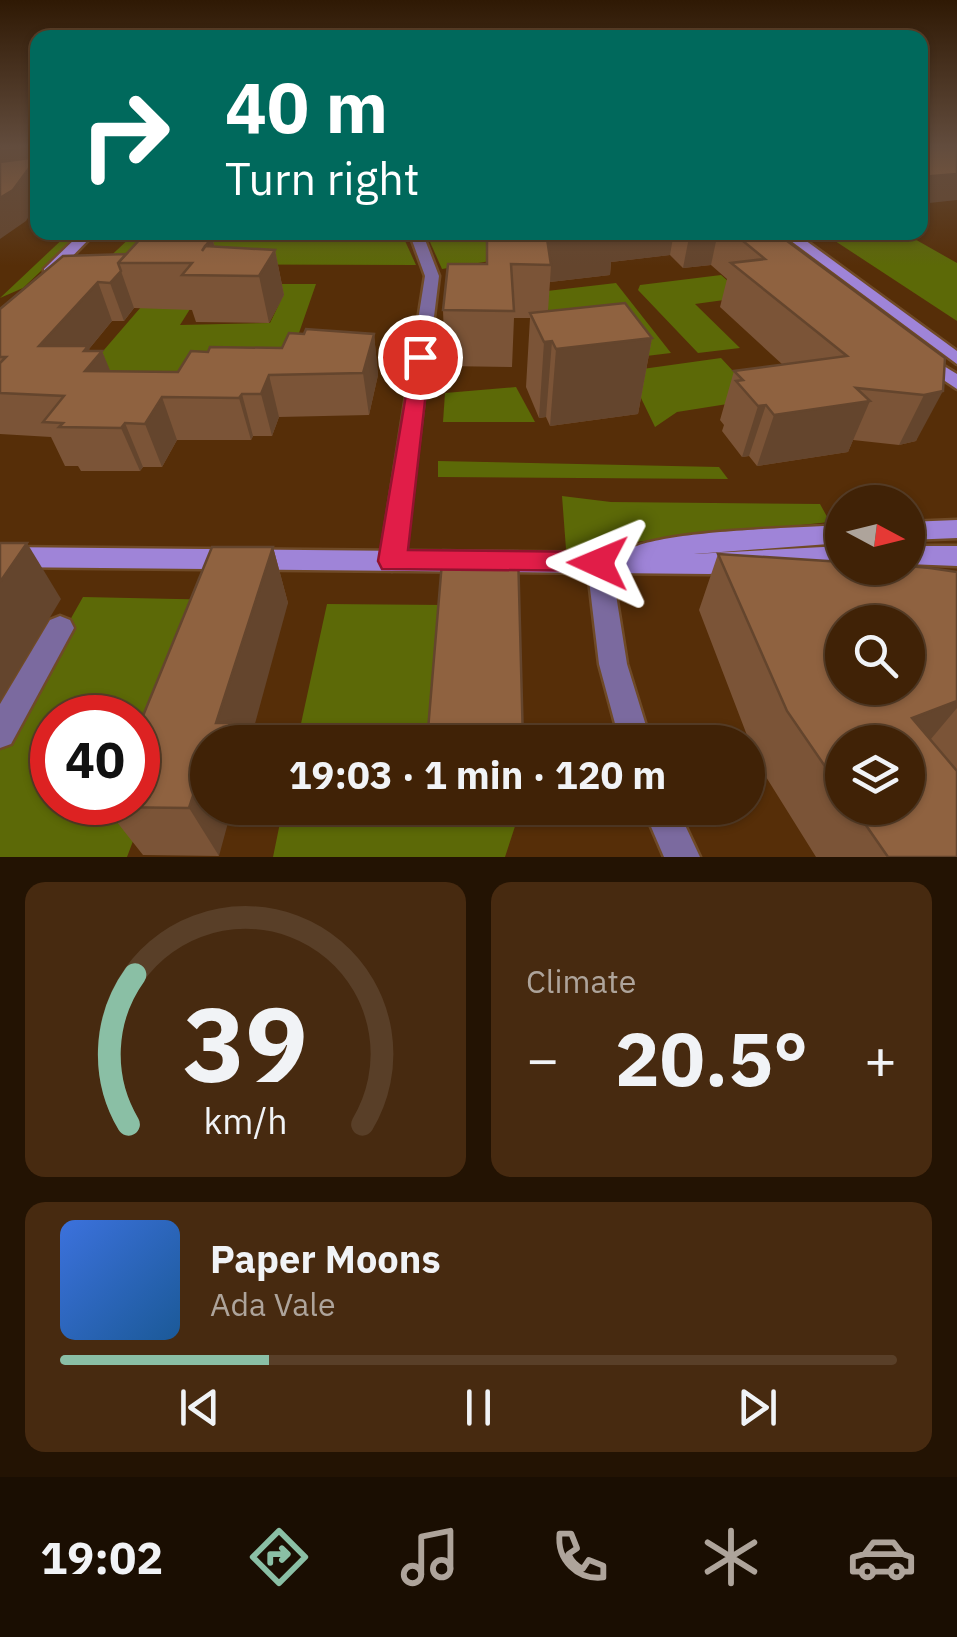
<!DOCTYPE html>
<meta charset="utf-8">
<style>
:root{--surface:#402206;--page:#472a10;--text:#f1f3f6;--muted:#aea49b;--line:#593f28;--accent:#8abfa5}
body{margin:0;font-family:"IBM Plex Sans",sans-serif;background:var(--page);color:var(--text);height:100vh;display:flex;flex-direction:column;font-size:38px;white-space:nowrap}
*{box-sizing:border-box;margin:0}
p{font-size:32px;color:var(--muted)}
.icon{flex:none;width:55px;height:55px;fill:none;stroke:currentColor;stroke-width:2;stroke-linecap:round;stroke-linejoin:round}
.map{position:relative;height:857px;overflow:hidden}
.panel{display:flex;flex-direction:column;gap:25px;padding:25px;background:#231303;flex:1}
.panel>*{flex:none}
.hud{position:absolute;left:30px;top:30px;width:898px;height:210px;border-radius:20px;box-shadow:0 2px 8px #0004,0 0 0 2px var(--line);background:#00695c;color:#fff;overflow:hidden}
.needle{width:65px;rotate:97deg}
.controls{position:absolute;left:825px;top:485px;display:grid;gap:20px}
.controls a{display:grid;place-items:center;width:100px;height:100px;border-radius:50%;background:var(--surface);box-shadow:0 2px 8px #0004,0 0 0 2px var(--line);font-size:50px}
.speed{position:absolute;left:30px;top:695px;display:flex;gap:20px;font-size:50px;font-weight:700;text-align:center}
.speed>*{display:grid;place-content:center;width:130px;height:130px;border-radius:50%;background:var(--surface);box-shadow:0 2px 8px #0004,0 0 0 2px var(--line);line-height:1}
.speed .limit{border:15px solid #d22;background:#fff;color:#111}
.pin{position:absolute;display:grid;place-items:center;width:85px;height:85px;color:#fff;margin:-42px;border:5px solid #fff;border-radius:50%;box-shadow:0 2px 10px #0007}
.me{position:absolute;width:110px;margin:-55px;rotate:271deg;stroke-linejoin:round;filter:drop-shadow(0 0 8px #0008)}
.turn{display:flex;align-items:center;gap:35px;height:210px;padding:0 30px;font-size:45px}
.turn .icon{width:130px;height:130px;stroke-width:2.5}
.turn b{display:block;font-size:70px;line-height:85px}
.big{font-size:75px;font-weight:800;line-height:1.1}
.panel .card{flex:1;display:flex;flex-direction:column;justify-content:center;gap:15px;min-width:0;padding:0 35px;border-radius:20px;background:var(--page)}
.panel .dial{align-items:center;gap:0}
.dial svg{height:260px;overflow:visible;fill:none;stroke:var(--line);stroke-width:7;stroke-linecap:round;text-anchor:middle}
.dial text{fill:var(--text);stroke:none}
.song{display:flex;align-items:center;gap:30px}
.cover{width:120px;height:120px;border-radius:15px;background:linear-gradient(135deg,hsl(220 70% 55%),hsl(210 70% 35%))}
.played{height:10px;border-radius:5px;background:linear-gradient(90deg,var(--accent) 25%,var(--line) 25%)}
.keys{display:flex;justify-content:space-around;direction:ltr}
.heat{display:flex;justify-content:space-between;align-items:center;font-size:55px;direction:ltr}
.panel .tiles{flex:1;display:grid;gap:25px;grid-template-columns:1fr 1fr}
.card:last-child{grid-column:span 2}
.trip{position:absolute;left:190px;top:725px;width:575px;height:100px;border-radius:50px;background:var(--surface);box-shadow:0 2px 8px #0004,0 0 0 2px var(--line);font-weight:800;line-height:100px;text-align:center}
.tabs{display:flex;height:160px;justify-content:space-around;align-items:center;background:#1a0e02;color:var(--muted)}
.tabs .icon{width:70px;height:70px}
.tabs .on{color:var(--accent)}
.tabs b{font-size:45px;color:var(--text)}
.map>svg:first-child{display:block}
</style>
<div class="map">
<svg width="957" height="857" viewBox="0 0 957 857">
<rect width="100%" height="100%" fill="#562e08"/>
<g fill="#5c6907" fill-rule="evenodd">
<polygon points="159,232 401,232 416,265 102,264 133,235"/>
<polygon points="587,232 514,257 442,269 426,233"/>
<polygon points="848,232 904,233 957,263 957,321 829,237"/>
<polygon points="69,233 81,233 23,288 0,298"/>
<polygon points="721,275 746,297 695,304 740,348 698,353 638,290 640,285"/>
<polygon points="616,283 671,353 638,357 549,324 547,291"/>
<polygon points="275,284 316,284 292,353 321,354 72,387 141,307 190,309 180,325 270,323 283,296"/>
<polygon points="721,358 759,399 677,412 655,427 628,371"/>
<polygon points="516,387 535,422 443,422 445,393"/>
<polygon points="438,461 719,467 728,479 438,477"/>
<polygon points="562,496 611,502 820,504 830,522 566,549"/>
<path d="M 83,597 L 224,600 L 127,857 L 0,857 L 0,744 ZM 52,718 L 138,718 L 138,802 L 52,802 Z"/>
<polygon points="327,604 446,605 436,742 297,742"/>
<polygon points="283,808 431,808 431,812 519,814 505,857 273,857"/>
</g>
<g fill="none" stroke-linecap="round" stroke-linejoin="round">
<g stroke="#6f4a27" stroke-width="5">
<g id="street">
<polygon points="409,232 422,232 439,276 404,561 401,568 392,571 383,568 380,561 425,276"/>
<polygon points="599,553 608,556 611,563 627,664 651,742 620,742 599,664 587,563 590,556"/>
<polygon points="60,616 70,620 74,628 11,744 0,748 0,704 50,620"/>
<polygon points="643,808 677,808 700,857 664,857"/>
</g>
</g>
<g stroke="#6f4a27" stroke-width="5">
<g id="secondary">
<polygon points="82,232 96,232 54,275 44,275 44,269"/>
<polygon points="779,232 794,232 957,351 957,364"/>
<polygon points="924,354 957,374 957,389 918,363 915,359 918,355"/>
<polygon points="957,520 957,538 908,540 908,522"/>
<path d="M 842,525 L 842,543 L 694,554 L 842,546 L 842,564 L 709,574 L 0,567 L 0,547 L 624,553 C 648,530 801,528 842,525 Z"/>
<polygon points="908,546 957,546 957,566 908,564"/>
</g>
</g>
<use href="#street" fill="#7b6a9f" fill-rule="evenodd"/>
<use href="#secondary" fill="#9f84d8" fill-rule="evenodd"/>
</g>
<g fill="#7b5437" fill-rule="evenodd">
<polygon points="487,232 775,232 945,358 916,441 899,445 853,440 848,452 757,466 749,456 742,457 722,431 724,425 720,420 734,371 783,365 720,307 727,279 711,265 683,268 670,255 611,262 610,275 550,282 548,311 652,338 638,414 550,426 546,417 539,418 526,387 530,318 514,318 512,367 445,366 443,310 487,264"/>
<polygon points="212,237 215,247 275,250 284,295 269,323 196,322 192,310 134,308 124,321 112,321 89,349 90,351 102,351 110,372 178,372 208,352 282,348 374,334 378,375 369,415 279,417 272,436 253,436 251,440 177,440 162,467 143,467 140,471 81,471 78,466 65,466 51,437 0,434 0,309 126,254"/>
<polygon points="273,547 288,603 208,742 219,856 143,855 105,807"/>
<path d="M 718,554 L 957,572 L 957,857 L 816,857 L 758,764 L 699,610 ZM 842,742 L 908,808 L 842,808 Z"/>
<polygon points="430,808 520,808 519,814 431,812"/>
</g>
<g fill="#64452d">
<polygon points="27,149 38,156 38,202 26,221 0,239 0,151"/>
<polygon points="957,174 957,200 920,204 920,177"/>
<polygon points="546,232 674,232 670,255 611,262 610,275 550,282 551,265"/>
<polygon points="690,232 718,232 711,265 683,268"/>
<polygon points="212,237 222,276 202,251"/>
<polygon points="275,250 284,295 269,323 259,276"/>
<polygon points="121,271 134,308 124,321 110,283"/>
<polygon points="98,282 112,321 89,349 94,361 102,351 119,392 39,346"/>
<polygon points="374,334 378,375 369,415 363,373"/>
<polygon points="652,338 638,414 550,426 556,349"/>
<polygon points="552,341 546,417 539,418 544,342"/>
<polygon points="269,375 279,417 272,436 261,394"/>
<polygon points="943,391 916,441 899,445 924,395"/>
<polygon points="242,394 253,436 251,440 239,398"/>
<polygon points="162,397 177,440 162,467 145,424"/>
<polygon points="870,401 848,452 757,466 774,415"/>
<polygon points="766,405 749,456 742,457 758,406"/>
<polygon points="125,423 143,467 140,471 121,428"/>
<polygon points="27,543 61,599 0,701 0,582"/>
<polygon points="273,547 288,603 250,742 223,742 216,723"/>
<polygon points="957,701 957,708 920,752 912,718"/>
<polygon points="208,750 208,808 232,808 219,856 189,808"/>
</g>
<g fill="#8f6240" stroke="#64452d" stroke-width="2.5" fill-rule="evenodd">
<polygon points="0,146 38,146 38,156 13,190 0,198 0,162 30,158 27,149 0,151"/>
<polygon points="920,146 957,146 957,174 920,177"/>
<polygon points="487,232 546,232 551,265 511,264 514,311 443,310 448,264 487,264"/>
<polygon points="732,232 775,232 945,358 943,391 924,395 856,388 870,401 774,415 766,405 758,406 736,381 743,380 734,371 847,356 731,263 765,259"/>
<polygon points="159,234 212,237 202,251 205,246 275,250 259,276 182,275 192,263 118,263 143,236"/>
<polygon points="126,254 118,263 121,271 110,283 98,282 39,346 88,346 84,351 102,351 85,371 178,372 191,351 208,352 210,347 282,348 289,333 304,334 306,329 374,334 363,373 269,375 261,394 242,394 239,398 162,397 145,424 125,423 121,428 59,427 63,423 43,422 64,396 0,393 0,363 6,357 0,357 0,309 63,256"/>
<polygon points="625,303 652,338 556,349 552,341 544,342 530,313"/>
<polygon points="0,543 27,543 0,582"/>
<polygon points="212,547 273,547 216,723 230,723 223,742 208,742 208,750 189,808 105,807 107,802 138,802 138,728"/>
<polygon points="443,550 518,551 523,742 427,742"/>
<path d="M 718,554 L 842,562 L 842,568 L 908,566 L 930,568 L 957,572 L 957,701 L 912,718 L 957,771 L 957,857 L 888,857 L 854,808 L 908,808 L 908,742 L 842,742 L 842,791 L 787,711 ZM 842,622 L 908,622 L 908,688 L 842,688 Z"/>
</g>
<linearGradient id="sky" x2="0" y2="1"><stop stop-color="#2f1904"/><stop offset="0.55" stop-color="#624c3d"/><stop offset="1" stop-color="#624c3d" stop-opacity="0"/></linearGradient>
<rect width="957" height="266" fill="url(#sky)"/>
<polygon fill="#e11d48" stroke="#92132f" stroke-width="2.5" points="413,353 430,357 408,550 598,552 608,555 613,563 608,571 382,569 378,561"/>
</svg>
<div class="controls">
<a><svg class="needle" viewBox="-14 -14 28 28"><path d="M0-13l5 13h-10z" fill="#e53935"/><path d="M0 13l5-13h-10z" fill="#aea49b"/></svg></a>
<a><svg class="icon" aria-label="search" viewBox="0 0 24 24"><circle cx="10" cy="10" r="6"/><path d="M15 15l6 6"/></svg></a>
<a><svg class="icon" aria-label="layers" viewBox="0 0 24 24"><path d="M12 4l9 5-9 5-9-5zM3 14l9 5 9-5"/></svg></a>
</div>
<div class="speed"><div class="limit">40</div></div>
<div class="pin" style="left:420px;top:357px;background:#d93025"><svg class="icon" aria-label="arrive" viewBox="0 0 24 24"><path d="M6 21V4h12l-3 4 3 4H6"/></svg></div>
<svg class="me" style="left:598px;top:563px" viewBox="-20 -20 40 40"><path d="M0-17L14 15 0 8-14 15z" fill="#e11d48" stroke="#fff" stroke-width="4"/></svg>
<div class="trip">19:03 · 1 min · 120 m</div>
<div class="hud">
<div class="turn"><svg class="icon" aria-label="right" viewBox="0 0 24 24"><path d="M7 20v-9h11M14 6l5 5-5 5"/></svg><div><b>40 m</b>Turn right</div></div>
</div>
</div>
<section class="panel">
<div class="tiles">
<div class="card dial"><svg viewBox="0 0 100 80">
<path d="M14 69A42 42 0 1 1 86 69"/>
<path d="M14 69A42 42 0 0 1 16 23" stroke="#8abfa5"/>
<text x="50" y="56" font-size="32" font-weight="700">39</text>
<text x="50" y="72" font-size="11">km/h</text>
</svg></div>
<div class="card"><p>Climate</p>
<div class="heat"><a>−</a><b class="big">20.5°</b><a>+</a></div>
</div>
<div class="card">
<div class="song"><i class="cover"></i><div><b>Paper Moons</b><p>Ada Vale</p></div></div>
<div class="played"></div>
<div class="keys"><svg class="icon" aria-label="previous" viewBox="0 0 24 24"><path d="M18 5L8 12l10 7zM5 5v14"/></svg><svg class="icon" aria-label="pause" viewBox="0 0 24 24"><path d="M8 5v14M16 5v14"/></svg><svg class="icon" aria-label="next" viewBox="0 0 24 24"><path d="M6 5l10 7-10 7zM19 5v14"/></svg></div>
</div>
</div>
</section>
<nav class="tabs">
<b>19:02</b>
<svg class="icon on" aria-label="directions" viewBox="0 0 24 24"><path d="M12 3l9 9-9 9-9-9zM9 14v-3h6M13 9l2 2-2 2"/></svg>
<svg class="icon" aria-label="music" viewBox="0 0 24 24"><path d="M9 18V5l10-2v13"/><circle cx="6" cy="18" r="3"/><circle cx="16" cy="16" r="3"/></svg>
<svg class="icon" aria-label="phone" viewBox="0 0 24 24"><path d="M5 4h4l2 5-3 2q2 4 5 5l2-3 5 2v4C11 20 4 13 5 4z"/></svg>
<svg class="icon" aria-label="climate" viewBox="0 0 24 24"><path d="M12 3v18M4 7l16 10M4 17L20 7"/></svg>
<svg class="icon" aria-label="car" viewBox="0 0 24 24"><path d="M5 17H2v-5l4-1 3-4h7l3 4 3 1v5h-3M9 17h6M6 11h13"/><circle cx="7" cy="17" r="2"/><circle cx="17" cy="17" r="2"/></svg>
</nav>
